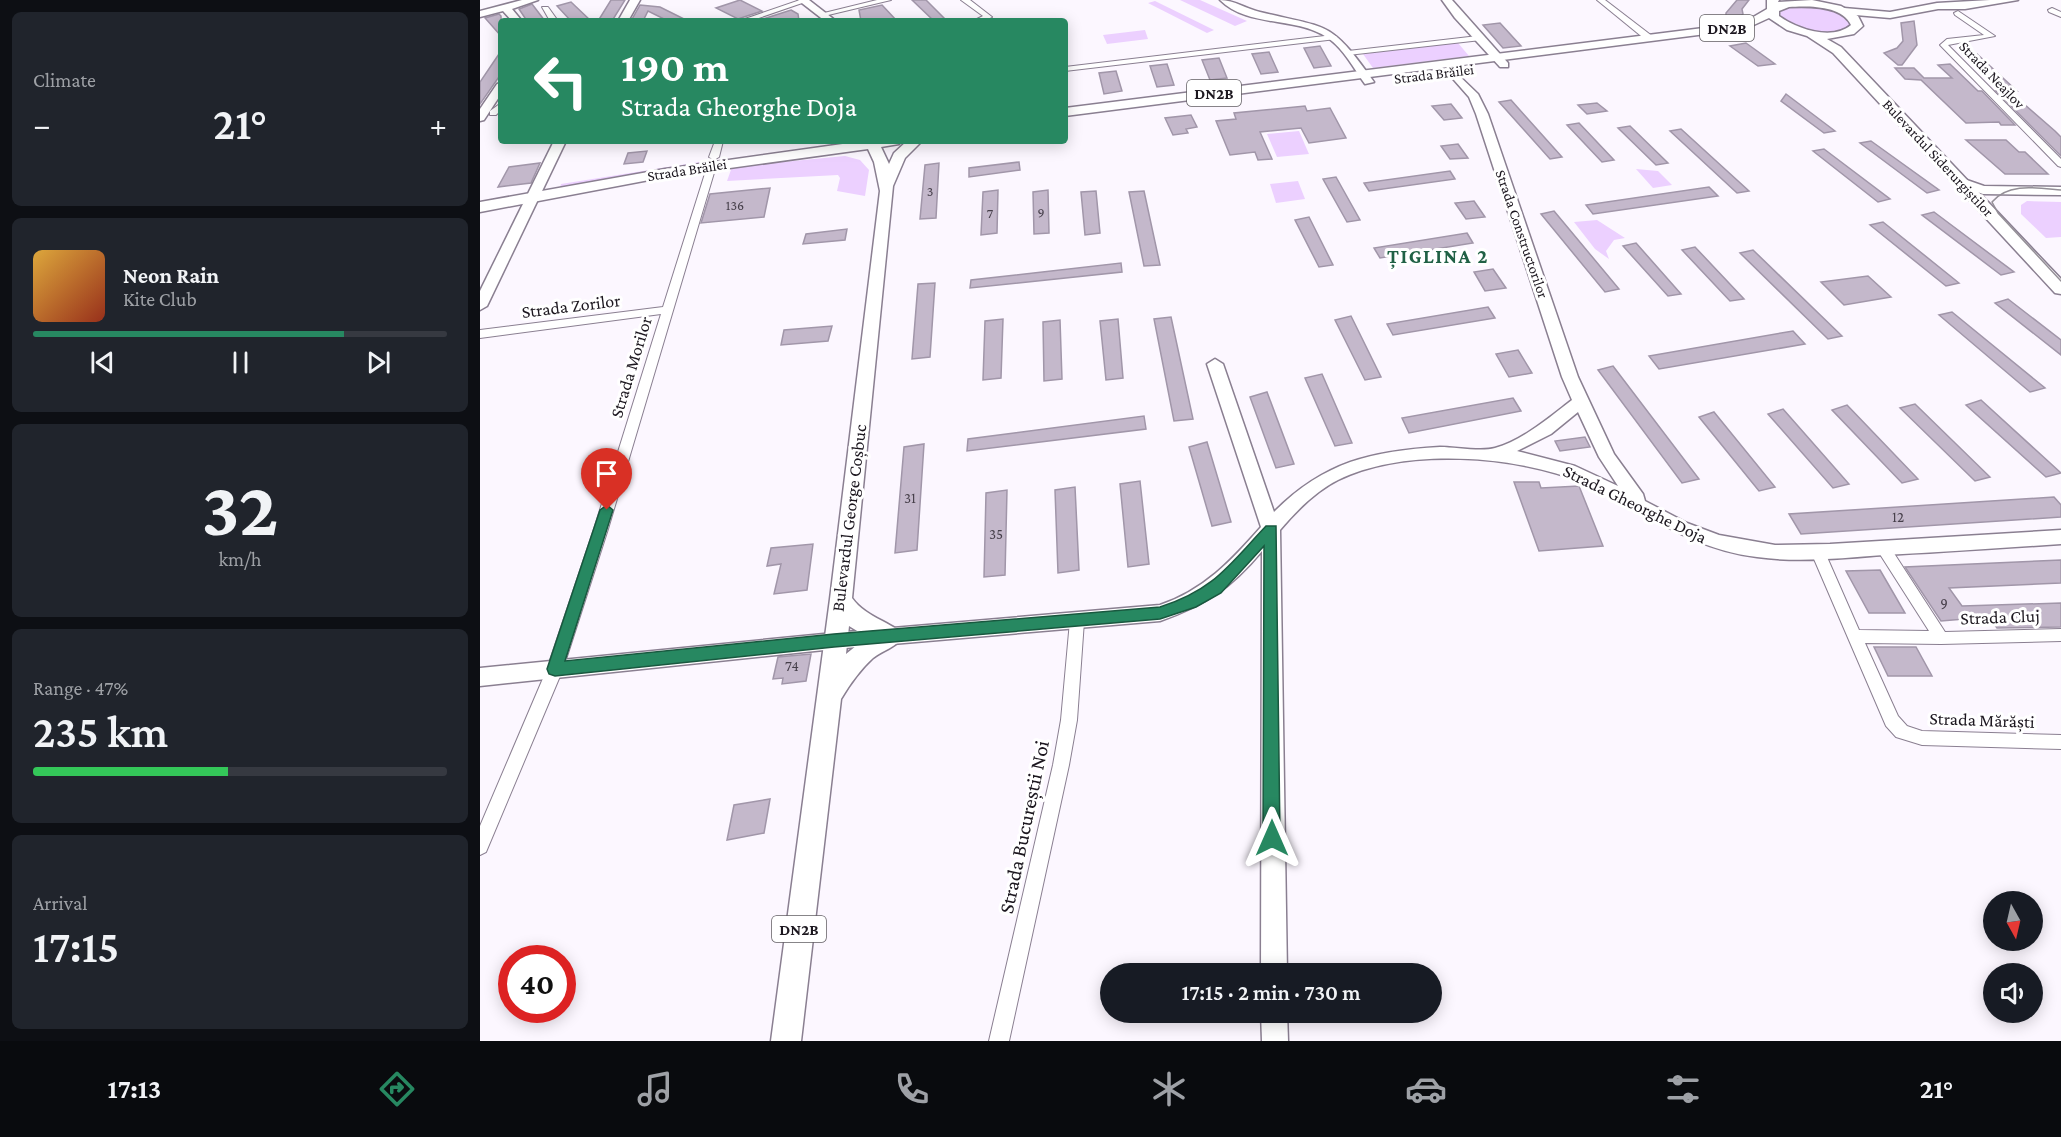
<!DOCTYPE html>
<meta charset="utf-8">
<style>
:root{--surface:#171b24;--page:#20242c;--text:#f1f3f6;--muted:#9ea1a6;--line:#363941;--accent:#278861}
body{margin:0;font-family:"Crimson Pro",serif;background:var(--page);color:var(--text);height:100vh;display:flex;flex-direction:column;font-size:22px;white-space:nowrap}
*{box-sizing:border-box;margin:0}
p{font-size:20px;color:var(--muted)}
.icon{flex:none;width:33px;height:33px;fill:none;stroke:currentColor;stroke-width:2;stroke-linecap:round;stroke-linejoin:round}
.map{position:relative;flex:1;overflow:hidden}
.panel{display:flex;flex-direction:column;gap:12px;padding:12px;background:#0d0f14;width:480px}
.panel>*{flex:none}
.banner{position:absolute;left:18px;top:18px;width:570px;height:126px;border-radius:6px;box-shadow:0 3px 15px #0003;background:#278861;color:#fff;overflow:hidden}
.needle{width:39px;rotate:172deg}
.fabs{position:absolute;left:1503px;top:891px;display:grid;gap:12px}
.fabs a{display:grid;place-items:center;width:60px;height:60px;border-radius:50%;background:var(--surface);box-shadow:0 3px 15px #0003;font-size:30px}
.speed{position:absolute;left:18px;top:945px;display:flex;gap:12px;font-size:30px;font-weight:700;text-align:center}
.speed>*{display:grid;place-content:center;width:78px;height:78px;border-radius:50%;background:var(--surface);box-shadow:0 3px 15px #0003;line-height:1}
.speed .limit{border:9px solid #d22;background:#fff;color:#111}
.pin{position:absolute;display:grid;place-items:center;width:51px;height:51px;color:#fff;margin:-62px -26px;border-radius:50% 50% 50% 0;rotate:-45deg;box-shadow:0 0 6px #0007}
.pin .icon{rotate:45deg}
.me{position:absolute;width:66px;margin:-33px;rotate:0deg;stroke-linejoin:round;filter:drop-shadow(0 0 4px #0008)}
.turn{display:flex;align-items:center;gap:21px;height:126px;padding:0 24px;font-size:27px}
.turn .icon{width:78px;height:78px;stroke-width:2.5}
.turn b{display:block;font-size:42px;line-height:51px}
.big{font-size:45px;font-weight:600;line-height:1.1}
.panel .card{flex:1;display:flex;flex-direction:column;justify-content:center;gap:9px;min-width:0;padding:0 21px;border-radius:9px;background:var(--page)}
.panel .dial{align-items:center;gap:0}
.dial b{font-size:78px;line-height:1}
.song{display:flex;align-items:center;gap:18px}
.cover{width:72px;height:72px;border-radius:9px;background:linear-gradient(135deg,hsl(40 70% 55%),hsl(10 70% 35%))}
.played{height:6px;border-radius:3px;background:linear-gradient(90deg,var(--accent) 75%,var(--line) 75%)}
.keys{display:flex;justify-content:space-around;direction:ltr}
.heat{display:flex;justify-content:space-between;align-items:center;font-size:33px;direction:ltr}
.charge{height:9px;border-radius:4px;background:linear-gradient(90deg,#34c759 47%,var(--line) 0)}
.trip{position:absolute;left:620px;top:963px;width:342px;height:60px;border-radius:30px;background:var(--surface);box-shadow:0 3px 15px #0003;font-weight:600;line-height:60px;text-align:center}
.dock{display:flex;height:96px;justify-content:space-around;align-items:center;background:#090b0e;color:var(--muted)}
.dock .icon{width:42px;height:42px}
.dock .selected{color:var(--accent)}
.dock b{font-size:27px;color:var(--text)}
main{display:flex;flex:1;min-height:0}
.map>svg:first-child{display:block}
</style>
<main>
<section class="panel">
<div class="card"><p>Climate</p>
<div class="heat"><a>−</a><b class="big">21°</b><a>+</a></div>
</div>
<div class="card">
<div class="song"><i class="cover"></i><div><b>Neon Rain</b><p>Kite Club</p></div></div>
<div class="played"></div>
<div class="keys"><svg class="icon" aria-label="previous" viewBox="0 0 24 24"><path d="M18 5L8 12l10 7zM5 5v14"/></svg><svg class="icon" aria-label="pause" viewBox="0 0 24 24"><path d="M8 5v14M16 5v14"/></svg><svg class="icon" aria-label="next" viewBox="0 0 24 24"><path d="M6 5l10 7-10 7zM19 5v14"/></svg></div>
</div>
<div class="card dial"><b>32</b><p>km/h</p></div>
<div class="card"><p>Range · 47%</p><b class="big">235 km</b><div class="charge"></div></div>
<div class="card"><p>Arrival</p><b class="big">17:15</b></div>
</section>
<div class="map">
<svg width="1581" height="1041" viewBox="0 0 1581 1041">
<rect width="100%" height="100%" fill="#fcf7ff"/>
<g fill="#ecd0ff">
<polygon points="700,0 720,0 767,21 755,26"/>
<polygon points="675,1 734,30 727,33 668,3"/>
<path d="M 1318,5 L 1351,9 L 1368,17 L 1372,26 C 1348,38 1323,32 1301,17 L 1300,13 L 1303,9 Z"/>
<polygon points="665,30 668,39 627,44 623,35"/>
<polygon points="978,43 989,56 893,68 883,54"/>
<polygon points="819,131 829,154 797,157 787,134"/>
<polygon points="365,156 380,160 389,170 385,196 357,191 360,178 358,175 247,181 252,167"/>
<polygon points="232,160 232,163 80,188 81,184"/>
<polygon points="1156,169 1178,171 1192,185 1173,188"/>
<polygon points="818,181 825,199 796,203 790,184"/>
<polygon points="1547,201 1581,202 1581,237 1566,238 1541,214 1541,205"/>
<polygon points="1117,220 1145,238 1134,240 1126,251 1129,259 1115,249 1094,222"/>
</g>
<g fill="#c4b8cb" stroke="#a196a9" stroke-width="1.5">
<polygon points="131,0 145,0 132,21 118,21"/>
<polygon points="260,0 282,11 258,19 236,8"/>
<polygon points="432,0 446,0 467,21 454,21"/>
<polygon points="1257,0 1269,0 1262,9 1263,14 1257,19 1246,19 1246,13"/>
<polygon points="91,2 111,21 91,21 77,6"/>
<polygon points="52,4 65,21 47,21 39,9"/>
<polygon points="160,5 180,7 208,21 188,21 168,11 163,21 151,21"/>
<polygon points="402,5 417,21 381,21 379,10"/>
<polygon points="311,10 318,14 319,21 277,21"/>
<polygon points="19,14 21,16 21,36 5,18"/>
<polygon points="1434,21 1437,45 1422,65 1418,65 1404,53 1417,48 1423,41 1421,23"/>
<polygon points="1020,23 1041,46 1023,48 1003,25"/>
<polygon points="1266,43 1295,64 1278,66 1250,46"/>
<polygon points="840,46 851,66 834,68 824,48"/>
<polygon points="21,51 21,74 0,104 0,82"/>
<polygon points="789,52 798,72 781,74 772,54"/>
<polygon points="1483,54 1497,54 1537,91 1524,91"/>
<polygon points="739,58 747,78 730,80 722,60"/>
<polygon points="687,64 694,85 677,87 670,66"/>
<polygon points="1470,64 1498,91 1502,91 1535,125 1521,125 1519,122 1486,123 1441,80 1425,79 1415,68 1434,68 1444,78 1472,78 1458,65"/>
<polygon points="636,71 642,91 624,94 619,73"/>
<polygon points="1516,91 1529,91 1575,131 1581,137 1581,156"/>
<polygon points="1306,94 1355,131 1344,133 1301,101"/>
<polygon points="1031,100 1082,157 1070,159 1019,102"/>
<polygon points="1117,103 1127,111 1107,114 1098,105"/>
<polygon points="971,104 982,118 964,120 952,106"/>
<polygon points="825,106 827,111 850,108 866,138 829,143 821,128 780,132 792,159 778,160 775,152 750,155 736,121 756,119 754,113"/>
<polygon points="711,115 717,127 706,129 708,133 693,135 685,118"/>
<polygon points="1099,123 1134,160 1122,162 1087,125"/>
<polygon points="1150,126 1188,163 1176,165 1138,128"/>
<polygon points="1201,129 1269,191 1257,193 1190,131"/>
<polygon points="1486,140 1526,140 1539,152 1545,152 1568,174 1525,174"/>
<polygon points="1391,141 1459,190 1447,193 1380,143"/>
<polygon points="978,144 988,158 970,159 961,146"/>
<polygon points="1344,149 1410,199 1398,202 1333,151"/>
<polygon points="167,151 163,162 144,164 148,153"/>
<polygon points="539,162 540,170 489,177 489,168"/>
<polygon points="60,163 51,183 18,187 29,167"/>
<polygon points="459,163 456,218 440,219 445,165"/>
<polygon points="970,171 975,179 889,191 884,183"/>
<polygon points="856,177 880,220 867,222 843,179"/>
<polygon points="1229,187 1238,196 1113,214 1106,205"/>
<polygon points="290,188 284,217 221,223 230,194"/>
<polygon points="518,190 517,233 501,235 503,192"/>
<polygon points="568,190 569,233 554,234 553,192"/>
<polygon points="616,191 620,233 605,235 601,192"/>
<polygon points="664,191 680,265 664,266 649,192"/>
<polygon points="994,201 1005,217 986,219 975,203"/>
<polygon points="1074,211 1139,289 1125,292 1061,214"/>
<polygon points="1454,212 1534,272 1521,275 1442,215"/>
<polygon points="829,217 853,265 839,267 815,220"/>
<polygon points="1403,222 1479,283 1466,286 1390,225"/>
<polygon points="367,229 365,240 323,244 326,234"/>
<polygon points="987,233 993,243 900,258 894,248"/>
<polygon points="1156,243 1201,294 1188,296 1143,246"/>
<polygon points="1215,247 1264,299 1250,301 1202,250"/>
<polygon points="1273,250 1362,336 1348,339 1260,253"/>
<polygon points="641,263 642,272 490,288 491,280"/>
<polygon points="1013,269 1026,288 1005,291 994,272"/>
<polygon points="1388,276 1411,297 1364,305 1341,282"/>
<polygon points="455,283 450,357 432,359 438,284"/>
<polygon points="1528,299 1581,340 1581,355 1515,303"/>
<polygon points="1008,307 1015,318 913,335 907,324"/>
<polygon points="1472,312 1565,388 1550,392 1459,315"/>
<polygon points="871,316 901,377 885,380 855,320"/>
<polygon points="691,317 713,419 694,421 674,319"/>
<polygon points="523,319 521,378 503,380 505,321"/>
<polygon points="638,319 643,378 626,380 620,321"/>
<polygon points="580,320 582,379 564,381 563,322"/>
<polygon points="352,326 348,341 301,345 304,330"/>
<polygon points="1313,331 1325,344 1179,369 1169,356"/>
<polygon points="1038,350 1052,373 1029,377 1016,354"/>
<polygon points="1133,366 1219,479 1202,483 1118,370"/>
<polygon points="842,374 872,443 855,446 825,378"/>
<polygon points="787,392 814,464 796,468 770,397"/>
<polygon points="1033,398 1041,411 929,433 922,418"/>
<polygon points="1501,400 1581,473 1566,477 1486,405"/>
<polygon points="1435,404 1510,477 1495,481 1420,408"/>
<polygon points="1367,405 1438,479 1422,483 1352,410"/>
<polygon points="1303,409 1369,484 1353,488 1288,414"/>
<polygon points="1234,412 1295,487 1279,491 1219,417"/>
<polygon points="664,416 666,429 487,451 488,439"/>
<polygon points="1105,437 1110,447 1080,451 1075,441"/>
<polygon points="727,442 751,522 732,526 709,447"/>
<polygon points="444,444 437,550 415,553 424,447"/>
<polygon points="660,481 669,564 648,567 640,484"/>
<polygon points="1034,482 1059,482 1061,488 1099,486 1123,546 1059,551"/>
<polygon points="595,487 599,570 578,573 575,490"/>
<polygon points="527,490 525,575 504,577 506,493"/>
<polygon points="1574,497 1581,505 1581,517 1321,534 1309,514"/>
<polygon points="333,544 327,590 294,594 301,564 287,566 291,548"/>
<polygon points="1581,560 1581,583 1469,588 1482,606 1581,603 1581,627 1517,628 1509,617 1461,621 1425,567"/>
<polygon points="1400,570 1425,613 1389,613 1366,571"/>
<polygon points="1394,647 1436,647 1452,676 1408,676"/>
<polygon points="331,654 326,681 302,684 303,678 293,679 298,657"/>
<polygon points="290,799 284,833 247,840 254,805"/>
</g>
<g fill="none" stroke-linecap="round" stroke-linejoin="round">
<g stroke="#8a7f91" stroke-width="2">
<g id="street">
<polygon points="320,0 328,1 270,21 259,21"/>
<polygon points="397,0 411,0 344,16 340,14"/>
<polygon points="481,0 490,0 512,17 504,21 493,21 503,16"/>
<polygon points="1117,0 1125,0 1172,36 1172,40 1166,40"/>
<polygon points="62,7 68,7 78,21 70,21"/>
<polygon points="1572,8 1581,12 1581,17 1569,12 1568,10"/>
<polygon points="1478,11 1515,36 1468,45 1581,159 1581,167 1578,166 1460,45 1467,39 1504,35 1475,15 1474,13"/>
<polygon points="853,35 857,37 856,39 585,71 585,67"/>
<polygon points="998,36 1002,38 1001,40 868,55 864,53 868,51"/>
<polygon points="21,103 21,110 16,115 10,115 10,111"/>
<polygon points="235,141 243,141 239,157 234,160 229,157"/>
<polygon points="228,164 236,166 128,529 83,669 6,852 0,855 0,826 67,669 114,529 181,314 0,338 0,330 183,307"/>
<polygon points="1403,543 1408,544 1465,632 1581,629 1581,641 1461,644 1385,643 1418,716 1427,726 1442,731 1581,735 1581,749 1442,745 1416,737 1406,726 1331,552 1333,548 1343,548 1379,630 1449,631 1396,548 1398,544"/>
<polygon points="597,615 602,617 604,621 597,720 589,765 529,1041 509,1041 573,765 581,720 590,621 592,617"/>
</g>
</g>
<g stroke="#8a7f91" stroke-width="3">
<g id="secondary">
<polygon points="42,0 58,0 32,9 42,21 32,21 23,11 0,17 0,11"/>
<polygon points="150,0 160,0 148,21 138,21"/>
<polygon points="318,0 329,0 356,21 345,21"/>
<path d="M 740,0 C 755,0 766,9 780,12 C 850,29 850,20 894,82 L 885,84 C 874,69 864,49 848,38 C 816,16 768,28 740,0 Z"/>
<polygon points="962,0 972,0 1028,63 1028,67 1020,67 975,18"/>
<polygon points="1510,0 1538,0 1485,9 1458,9 1410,18 1364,14 1359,11 1364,8 1410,12 1457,3"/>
<path d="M 972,69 L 998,94 L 1008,114 L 1098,377 L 1134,454 L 1163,494 L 1165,501 L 1207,523 L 1239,535 L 1295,545 L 1350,544 L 1581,530 L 1581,544 C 1522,548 1463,552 1404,555 C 1362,558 1319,563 1277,557 C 1208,549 1163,509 1103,483 C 1037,455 924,447 858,480 C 836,491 816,511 800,530 L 807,974 L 781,974 L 782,551 C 751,588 726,605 680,621 L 354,649 L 0,686 L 0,668 L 354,633 L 680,605 C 724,590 751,561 781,527 L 727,364 L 735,359 L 743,364 L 794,512 C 844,462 891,451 960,447 C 975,447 1001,452 1015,448 C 1042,441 1071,416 1092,400 L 1082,377 L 996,114 L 989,97 L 967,72 ZM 1098,412 L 1119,457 L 1138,486 L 1095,466 L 1037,451 L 1071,434 Z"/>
<polygon points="21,83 21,94 4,120 0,121 0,109 17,84"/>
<polygon points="74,141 86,141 7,306 0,310 0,291"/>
<polygon points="1481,178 1504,186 1581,187 1581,195 1503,194 1477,185 1475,182"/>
<polygon points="781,1012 807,1012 808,1041 782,1041"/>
</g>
</g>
<g stroke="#8a7f91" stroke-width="3">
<g id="primary">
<path d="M 1287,0 L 1299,0 L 1298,2 L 1332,0 L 1361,6 L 1378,16 L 1383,26 L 1374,34 L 1347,39 L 1361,47 L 1581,279 L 1581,294 L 1575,293 L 1353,53 L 1327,36 L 1307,30 L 1289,18 L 1265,29 L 585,116 L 585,108 L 1263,23 L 1287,9 ZM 1309,7 C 1327,6 1362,5 1371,25 C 1352,41 1317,29 1299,16 L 1299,11 Z"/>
<path d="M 384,141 L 421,141 L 419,144 L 401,147 L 409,164 L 414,153 L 427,141 L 442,141 L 425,158 L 413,186 L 372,598 C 386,618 417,624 423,636 C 417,647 403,650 393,658 C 380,670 370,684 361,699 L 321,1041 L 291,1041 L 350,599 L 400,191 L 394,162 L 388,149 L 185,177 L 0,212 L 0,202 L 185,169 ZM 369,626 L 387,637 L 366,654 Z"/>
</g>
</g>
<use href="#street" fill="#fff" fill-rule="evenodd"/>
<use href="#secondary" fill="#fff" fill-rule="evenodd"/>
<use href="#primary" fill="#fff" fill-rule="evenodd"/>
<path stroke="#948f97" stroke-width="1.5" d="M 1581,190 C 1558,188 1528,182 1512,202 L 1518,213 L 1581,281"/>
</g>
<path fill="#278861" stroke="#19583f" stroke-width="1.5" d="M 127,505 L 133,510 L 85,661 L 354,634 L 680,607 C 734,590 749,565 786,526 L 796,526 L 800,838 L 798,845 L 792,847 L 785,845 L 783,838 L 784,546 L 741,593 L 716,607 L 680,619 L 354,647 L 75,676 L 69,674 L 67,669 L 120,510 Z"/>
<g text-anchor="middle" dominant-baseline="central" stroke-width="6" stroke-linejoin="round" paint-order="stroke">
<g font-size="14" fill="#463f4a">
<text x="450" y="191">3</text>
<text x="255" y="205">136</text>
<text x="561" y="212">9</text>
<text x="510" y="213">7</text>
</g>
<g font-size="15" fill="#1c171f" stroke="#fff">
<text transform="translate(954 74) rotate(-7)">Strada Brăilei</text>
<text transform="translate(1512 75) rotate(46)">Strada Neajlov</text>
<text transform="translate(1458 158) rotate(47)">Bulevardul Siderurgiștilor</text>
<text transform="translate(207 170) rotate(-9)">Strada Brăilei</text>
<text transform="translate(1042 234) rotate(71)">Strada Constructorilor</text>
</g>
<g font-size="15" fill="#463f4a">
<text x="430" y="498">31</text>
<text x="1418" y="517">12</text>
<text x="516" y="534">35</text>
<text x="1464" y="603">9</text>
<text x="312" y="666">74</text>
</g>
<g fill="#fff" stroke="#605d62" stroke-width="1.5">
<rect x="1220" y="15" width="54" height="26" rx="4.5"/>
<rect x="707" y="80" width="54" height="26" rx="4.5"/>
<rect x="292" y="916" width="54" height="26" rx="4.5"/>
</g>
<g font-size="16" font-weight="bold" fill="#1c171f">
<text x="1247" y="28">DN2B</text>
<text x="734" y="93">DN2B</text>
<text x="319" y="929">DN2B</text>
</g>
<g font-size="18" fill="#1c171f" stroke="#fff">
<text transform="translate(91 306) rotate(-7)">Strada Zorilor</text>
<text transform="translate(151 367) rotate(-73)">Strada Morilor</text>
<text transform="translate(1155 504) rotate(26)">Strada Gheorghe Doja</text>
<text transform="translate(369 518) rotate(-83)">Bulevardul George Coșbuc</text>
<text transform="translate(1520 617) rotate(-2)">Strada Cluj</text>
<text transform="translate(1502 720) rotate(2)">Strada Mărăști</text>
</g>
<g font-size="20" font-weight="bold" letter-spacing="1.5" fill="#206145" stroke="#fff">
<text x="958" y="256">ȚIGLINA 2</text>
</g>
<g font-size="21" fill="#1c171f" stroke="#fff">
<text transform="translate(544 827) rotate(-78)">Strada Bucureștii Noi</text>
</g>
</g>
</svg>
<div class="fabs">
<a><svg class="needle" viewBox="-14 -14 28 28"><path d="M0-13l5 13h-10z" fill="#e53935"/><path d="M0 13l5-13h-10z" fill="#9ea1a6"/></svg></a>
<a><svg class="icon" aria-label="sound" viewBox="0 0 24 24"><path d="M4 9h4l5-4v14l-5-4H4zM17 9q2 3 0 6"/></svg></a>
</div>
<div class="speed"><div class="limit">40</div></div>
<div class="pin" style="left:127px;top:510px;background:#d93025"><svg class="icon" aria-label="arrive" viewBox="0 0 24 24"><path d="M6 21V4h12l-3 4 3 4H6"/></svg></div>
<svg class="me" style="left:792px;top:838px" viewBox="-20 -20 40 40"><path d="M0-17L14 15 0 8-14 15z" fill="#278861" stroke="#fff" stroke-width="4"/></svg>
<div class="trip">17:15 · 2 min · 730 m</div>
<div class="banner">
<div class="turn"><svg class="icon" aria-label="left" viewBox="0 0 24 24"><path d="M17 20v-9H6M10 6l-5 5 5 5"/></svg><div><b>190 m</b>Strada Gheorghe Doja</div></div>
</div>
</div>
</main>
<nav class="dock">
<b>17:13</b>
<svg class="icon selected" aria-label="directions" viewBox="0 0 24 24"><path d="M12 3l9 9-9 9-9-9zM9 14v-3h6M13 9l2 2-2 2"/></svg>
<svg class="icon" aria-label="music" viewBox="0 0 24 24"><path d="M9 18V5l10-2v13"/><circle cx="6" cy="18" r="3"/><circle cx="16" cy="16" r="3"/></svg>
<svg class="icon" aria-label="phone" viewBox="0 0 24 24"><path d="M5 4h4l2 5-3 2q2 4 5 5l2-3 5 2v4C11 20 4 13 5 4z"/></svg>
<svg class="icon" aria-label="climate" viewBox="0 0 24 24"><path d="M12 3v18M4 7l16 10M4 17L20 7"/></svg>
<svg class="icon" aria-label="car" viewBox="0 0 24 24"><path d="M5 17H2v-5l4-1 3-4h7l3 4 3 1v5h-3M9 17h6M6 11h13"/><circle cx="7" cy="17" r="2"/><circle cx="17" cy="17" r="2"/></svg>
<svg class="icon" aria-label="filters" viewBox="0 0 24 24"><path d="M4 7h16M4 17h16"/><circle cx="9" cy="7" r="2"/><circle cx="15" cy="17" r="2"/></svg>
<b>21°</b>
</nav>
